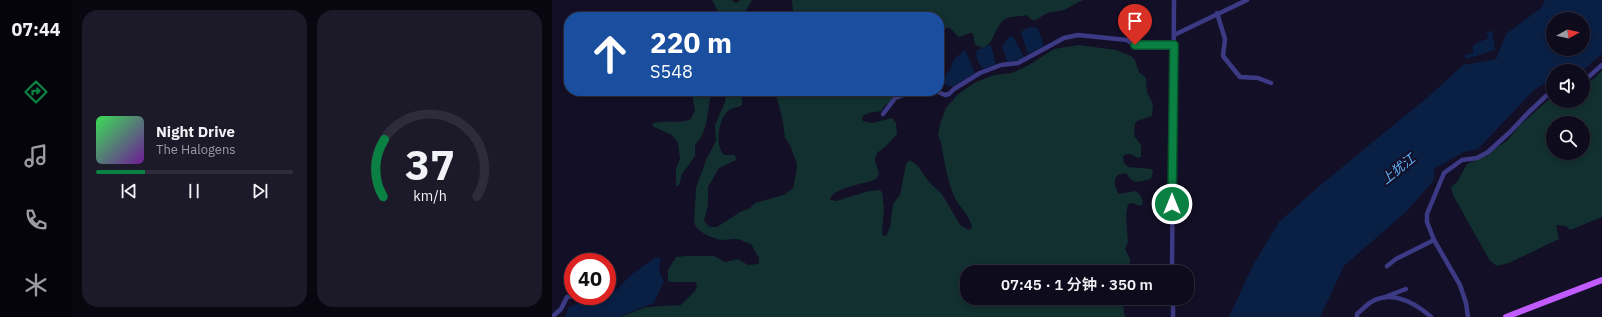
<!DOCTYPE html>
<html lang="zh">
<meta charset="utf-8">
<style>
:root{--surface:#0e0b1c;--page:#1c1929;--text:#f1f3f6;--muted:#9b9ba3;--line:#2e2b3b;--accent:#0b8043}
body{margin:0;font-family:"IBM Plex Sans","Noto Sans SC",sans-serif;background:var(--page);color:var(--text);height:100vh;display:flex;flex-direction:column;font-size:15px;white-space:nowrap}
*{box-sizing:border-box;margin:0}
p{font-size:13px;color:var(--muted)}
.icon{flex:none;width:22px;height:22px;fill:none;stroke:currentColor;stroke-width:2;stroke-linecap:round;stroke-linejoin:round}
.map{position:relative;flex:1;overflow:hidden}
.details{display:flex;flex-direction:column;gap:10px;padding:10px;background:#08060f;width:480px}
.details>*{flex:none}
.hud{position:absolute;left:12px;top:12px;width:380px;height:84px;border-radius:16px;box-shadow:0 2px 6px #0003,0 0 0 1px var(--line);background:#1a4fa0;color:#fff;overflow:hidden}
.needle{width:26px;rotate:82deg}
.controls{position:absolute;left:994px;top:12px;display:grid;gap:8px}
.controls a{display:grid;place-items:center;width:44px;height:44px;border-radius:50%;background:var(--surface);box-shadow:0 2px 6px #0003,0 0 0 1px var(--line);font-size:20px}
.speed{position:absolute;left:12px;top:253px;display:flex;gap:8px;font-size:20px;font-weight:700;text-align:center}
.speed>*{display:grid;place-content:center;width:52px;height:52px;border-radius:50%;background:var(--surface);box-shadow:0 2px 6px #0003,0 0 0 1px var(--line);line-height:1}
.speed .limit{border:6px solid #d22;background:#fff;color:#111}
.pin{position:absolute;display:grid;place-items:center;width:34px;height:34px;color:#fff;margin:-41px -17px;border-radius:50% 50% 50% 0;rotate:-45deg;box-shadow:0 0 4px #0007}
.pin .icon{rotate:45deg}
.me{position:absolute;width:44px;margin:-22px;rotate:0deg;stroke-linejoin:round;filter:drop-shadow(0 0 3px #0008)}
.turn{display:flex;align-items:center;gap:14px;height:84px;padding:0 20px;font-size:18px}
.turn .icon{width:52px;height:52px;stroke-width:2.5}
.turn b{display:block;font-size:28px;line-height:34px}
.details .widget{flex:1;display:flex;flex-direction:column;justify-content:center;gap:6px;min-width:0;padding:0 14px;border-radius:16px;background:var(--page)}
.details .dial{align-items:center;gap:0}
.dial svg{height:104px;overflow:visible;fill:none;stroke:var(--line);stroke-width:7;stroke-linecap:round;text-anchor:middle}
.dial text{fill:var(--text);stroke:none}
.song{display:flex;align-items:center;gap:12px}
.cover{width:48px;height:48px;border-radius:6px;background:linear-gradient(135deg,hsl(130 70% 55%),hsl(280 70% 35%))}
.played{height:4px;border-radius:2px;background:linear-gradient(90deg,var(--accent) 25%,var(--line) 25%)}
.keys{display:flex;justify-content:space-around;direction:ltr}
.details .tiles{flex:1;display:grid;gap:10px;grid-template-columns:repeat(2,1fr)}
.trip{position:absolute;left:408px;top:265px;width:234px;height:40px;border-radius:16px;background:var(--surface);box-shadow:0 2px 6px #0003,0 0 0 1px var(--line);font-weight:600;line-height:40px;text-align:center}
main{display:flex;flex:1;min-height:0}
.tab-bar{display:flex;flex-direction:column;width:72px;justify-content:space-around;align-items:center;background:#06040b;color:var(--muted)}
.tab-bar .icon{width:28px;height:28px}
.tab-bar .selected{color:var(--accent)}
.tab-bar b{font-size:18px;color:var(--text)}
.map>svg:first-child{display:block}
</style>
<main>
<nav class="tab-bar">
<b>07:44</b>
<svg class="icon selected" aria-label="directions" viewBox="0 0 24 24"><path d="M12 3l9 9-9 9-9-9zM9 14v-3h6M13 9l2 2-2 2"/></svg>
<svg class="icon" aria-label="music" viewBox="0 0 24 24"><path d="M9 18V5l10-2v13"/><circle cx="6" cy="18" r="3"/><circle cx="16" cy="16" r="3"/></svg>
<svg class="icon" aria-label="phone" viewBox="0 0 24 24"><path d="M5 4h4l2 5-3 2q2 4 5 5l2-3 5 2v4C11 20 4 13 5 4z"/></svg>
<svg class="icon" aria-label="climate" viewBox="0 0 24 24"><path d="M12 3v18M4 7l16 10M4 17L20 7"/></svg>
</nav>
<section class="details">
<div class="tiles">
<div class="widget">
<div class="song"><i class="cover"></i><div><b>Night Drive</b><p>The Halogens</p></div></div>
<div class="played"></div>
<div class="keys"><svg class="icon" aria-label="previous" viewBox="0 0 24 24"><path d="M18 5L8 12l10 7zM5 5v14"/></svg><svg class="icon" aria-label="pause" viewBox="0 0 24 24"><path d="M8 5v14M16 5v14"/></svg><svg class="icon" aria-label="next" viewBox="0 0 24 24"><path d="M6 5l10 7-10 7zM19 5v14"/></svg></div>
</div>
<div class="widget dial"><svg viewBox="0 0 100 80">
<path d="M14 69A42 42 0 1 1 86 69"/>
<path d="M14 69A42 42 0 0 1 15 25" stroke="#0b8043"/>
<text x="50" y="56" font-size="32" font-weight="700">37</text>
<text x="50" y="72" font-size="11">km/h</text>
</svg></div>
</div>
</section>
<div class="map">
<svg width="1050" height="317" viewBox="0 0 1050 317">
<rect width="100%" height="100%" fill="#130f26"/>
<g fill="#12302f" fill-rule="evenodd">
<polygon points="160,0 179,0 184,3 189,0 200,0 190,17 169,17"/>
<path d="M 240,0 L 531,0 L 512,10 L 495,13 L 484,20 L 480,20 L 474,15 C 467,17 457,16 452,20 C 442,28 443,43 431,48 L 423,45 L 421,33 L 418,33 L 407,37 L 398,28 L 394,28 L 392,31 L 389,46 L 393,60 L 387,68 L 387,17 L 237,17 L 241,11 Z"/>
<path d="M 527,45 L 564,50 L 579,56 L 583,60 L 587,72 L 594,78 L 595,92 L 601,104 L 600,116 L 585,121 L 583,123 L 582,136 L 589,145 L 589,157 L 586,158 C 580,155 577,152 571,156 L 572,163 L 576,167 L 600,169 L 601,173 L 599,179 C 587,182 581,185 575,174 C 561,171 560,185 567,194 L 584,191 C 589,195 590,198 591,204 L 587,206 L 581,203 L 576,204 L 574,216 L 576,242 L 573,249 L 578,259 L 578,265 L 572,272 L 415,272 L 415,298 L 570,298 L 573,317 L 68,317 L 95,307 L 129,305 L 143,291 L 145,286 L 144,282 L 119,282 L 116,281 L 116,270 L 124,257 L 134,256 L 162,256 L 173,262 L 186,259 L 196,265 L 207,264 L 207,258 L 199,244 C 194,243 189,239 184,239 C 180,238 175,240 171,240 C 161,239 146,233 142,223 L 144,188 L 154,160 L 164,141 L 163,125 L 173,102 L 174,91 L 190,91 L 190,105 C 186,108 180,107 176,111 C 166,118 163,147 172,155 L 183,155 L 184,160 L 167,168 L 156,187 L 156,205 L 152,221 L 158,227 L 165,227 L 188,212 L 198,208 L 203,203 L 232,195 L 241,188 L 245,168 L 244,161 L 238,145 L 233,138 L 231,122 L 225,98 L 218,91 L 367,91 L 333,105 L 329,111 C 322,113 314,111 310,118 L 311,121 L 321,123 L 340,118 L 344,123 L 345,134 L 333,147 L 325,153 L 323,160 L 327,174 L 324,179 C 314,184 280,187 278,200 L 284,201 L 317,191 L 328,190 L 330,192 L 332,208 L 330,231 L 330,235 L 334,236 L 338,227 L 341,204 L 348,195 L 354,164 L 358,160 L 366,166 L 377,182 L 390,194 L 408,225 L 417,230 L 420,228 C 418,215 407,207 402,196 C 395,179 392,160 389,142 L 386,135 L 388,124 L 394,108 L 406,94 L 424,82 L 442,75 L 460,73 L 477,65 L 502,49 Z"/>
<path d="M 1050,70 L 1050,217 L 1018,230 L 1014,226 L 1004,225 L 1007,239 L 957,263 L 945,266 L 938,261 L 901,195 L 899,187 L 905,182 L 915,164 L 927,159 L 956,140 L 967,126 L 995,101 L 1001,98 L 1001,101 L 1031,101 L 1031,85 L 1043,78 ZM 1001,123 L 1031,123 L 1031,153 L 1001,153 Z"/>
<path d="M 139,91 L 160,91 C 154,111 158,129 143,145 L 143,156 L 130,174 L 127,185 L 124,186 L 124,169 L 128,159 L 126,143 L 120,135 L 102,127 L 100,124 C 107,119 127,125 139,119 L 143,110 Z"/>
</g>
<g fill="#0a1f44" fill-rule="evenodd">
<path d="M 993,0 L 1050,0 L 1050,54 L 1030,71 L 1001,71 L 1001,81 L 995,82 L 981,91 L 926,149 L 912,152 L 882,169 L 882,180 L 855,211 L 792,266 L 768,317 L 677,317 L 701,265 L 727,222 L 766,187 L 877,96 L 911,65 L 944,59 L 954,34 L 989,8 ZM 1001,19 L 1031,19 L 1031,49 L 1001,49 Z"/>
<polygon points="479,27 486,28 492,46 476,54 469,33 472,29"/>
<polygon points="940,30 943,50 914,59 912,55 921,53 921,45 936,38 935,33"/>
<polygon points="461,36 472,57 468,60 455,62 450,46 457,37"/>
<path d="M 439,45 L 444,65 L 431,69 C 426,64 423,56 425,50 Z"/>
<path d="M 412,51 L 414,52 L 423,73 L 402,86 L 396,86 L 391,82 L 394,74 L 399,69 C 399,60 405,56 412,51 Z"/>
<path d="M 104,257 L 109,259 C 106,268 107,273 112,281 L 102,303 L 66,317 L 13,317 L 17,307 L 50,296 L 55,296 L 55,294 L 63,291 L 80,274 Z"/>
</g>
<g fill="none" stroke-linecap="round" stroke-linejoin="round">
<g stroke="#3d3a85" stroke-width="4.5">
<polyline points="665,13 673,39 671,56 688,77 706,78 719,83"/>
<polyline points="622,35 695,0"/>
<polyline points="1031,82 1050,65"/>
<polyline points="384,91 393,95 397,94 402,89 428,73 449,65 466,63 512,38 526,35 575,40 583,45 622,45"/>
<polyline points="331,114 344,97 365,91"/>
<polyline points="835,266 844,259 882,240"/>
<polyline points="620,272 622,0"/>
<polyline points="833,297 854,289"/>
<polyline points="621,298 621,317"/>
<polyline points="0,317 9,309 15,297 21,296"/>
<path d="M 805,317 L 805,314 C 813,307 819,300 829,298 C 846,293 867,306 879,317"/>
<polyline points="916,317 914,303 908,285 882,240 875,222 875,214 892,173 910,160 925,158 936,152 958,132 976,113 994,96 1001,93"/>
</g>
<polyline stroke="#c25bff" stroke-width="6" points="954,317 1050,280"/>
</g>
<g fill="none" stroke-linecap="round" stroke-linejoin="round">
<g stroke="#07532c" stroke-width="10">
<polyline id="route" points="583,45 622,45 620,204"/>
</g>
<use href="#route" stroke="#0b8043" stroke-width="7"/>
</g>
<g text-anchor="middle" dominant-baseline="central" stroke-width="4" stroke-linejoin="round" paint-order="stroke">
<g font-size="13" font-style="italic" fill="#62b6ff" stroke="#130f26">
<text transform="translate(846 169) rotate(-39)">上犹江</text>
</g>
</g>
</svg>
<div class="controls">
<a><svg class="needle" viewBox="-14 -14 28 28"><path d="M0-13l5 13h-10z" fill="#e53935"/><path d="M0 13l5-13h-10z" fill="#9b9ba3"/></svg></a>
<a><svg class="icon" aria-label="sound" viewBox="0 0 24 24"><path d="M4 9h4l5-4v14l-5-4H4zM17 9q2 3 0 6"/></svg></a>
<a><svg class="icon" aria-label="search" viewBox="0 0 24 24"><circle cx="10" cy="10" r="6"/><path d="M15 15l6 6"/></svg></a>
</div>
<div class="speed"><div class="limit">40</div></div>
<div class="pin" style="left:583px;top:45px;background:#d93025"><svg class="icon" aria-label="arrive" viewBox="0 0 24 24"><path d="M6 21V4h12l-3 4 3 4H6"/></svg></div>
<svg class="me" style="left:620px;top:204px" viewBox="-20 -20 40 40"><circle r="17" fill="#0b8043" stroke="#fff" stroke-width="3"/><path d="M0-11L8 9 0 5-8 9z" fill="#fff"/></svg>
<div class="trip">07:45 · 1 分钟 · 350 m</div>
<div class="hud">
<div class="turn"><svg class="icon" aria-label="ahead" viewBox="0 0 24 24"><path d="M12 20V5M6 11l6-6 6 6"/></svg><div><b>220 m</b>S548</div></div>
</div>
</div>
</main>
